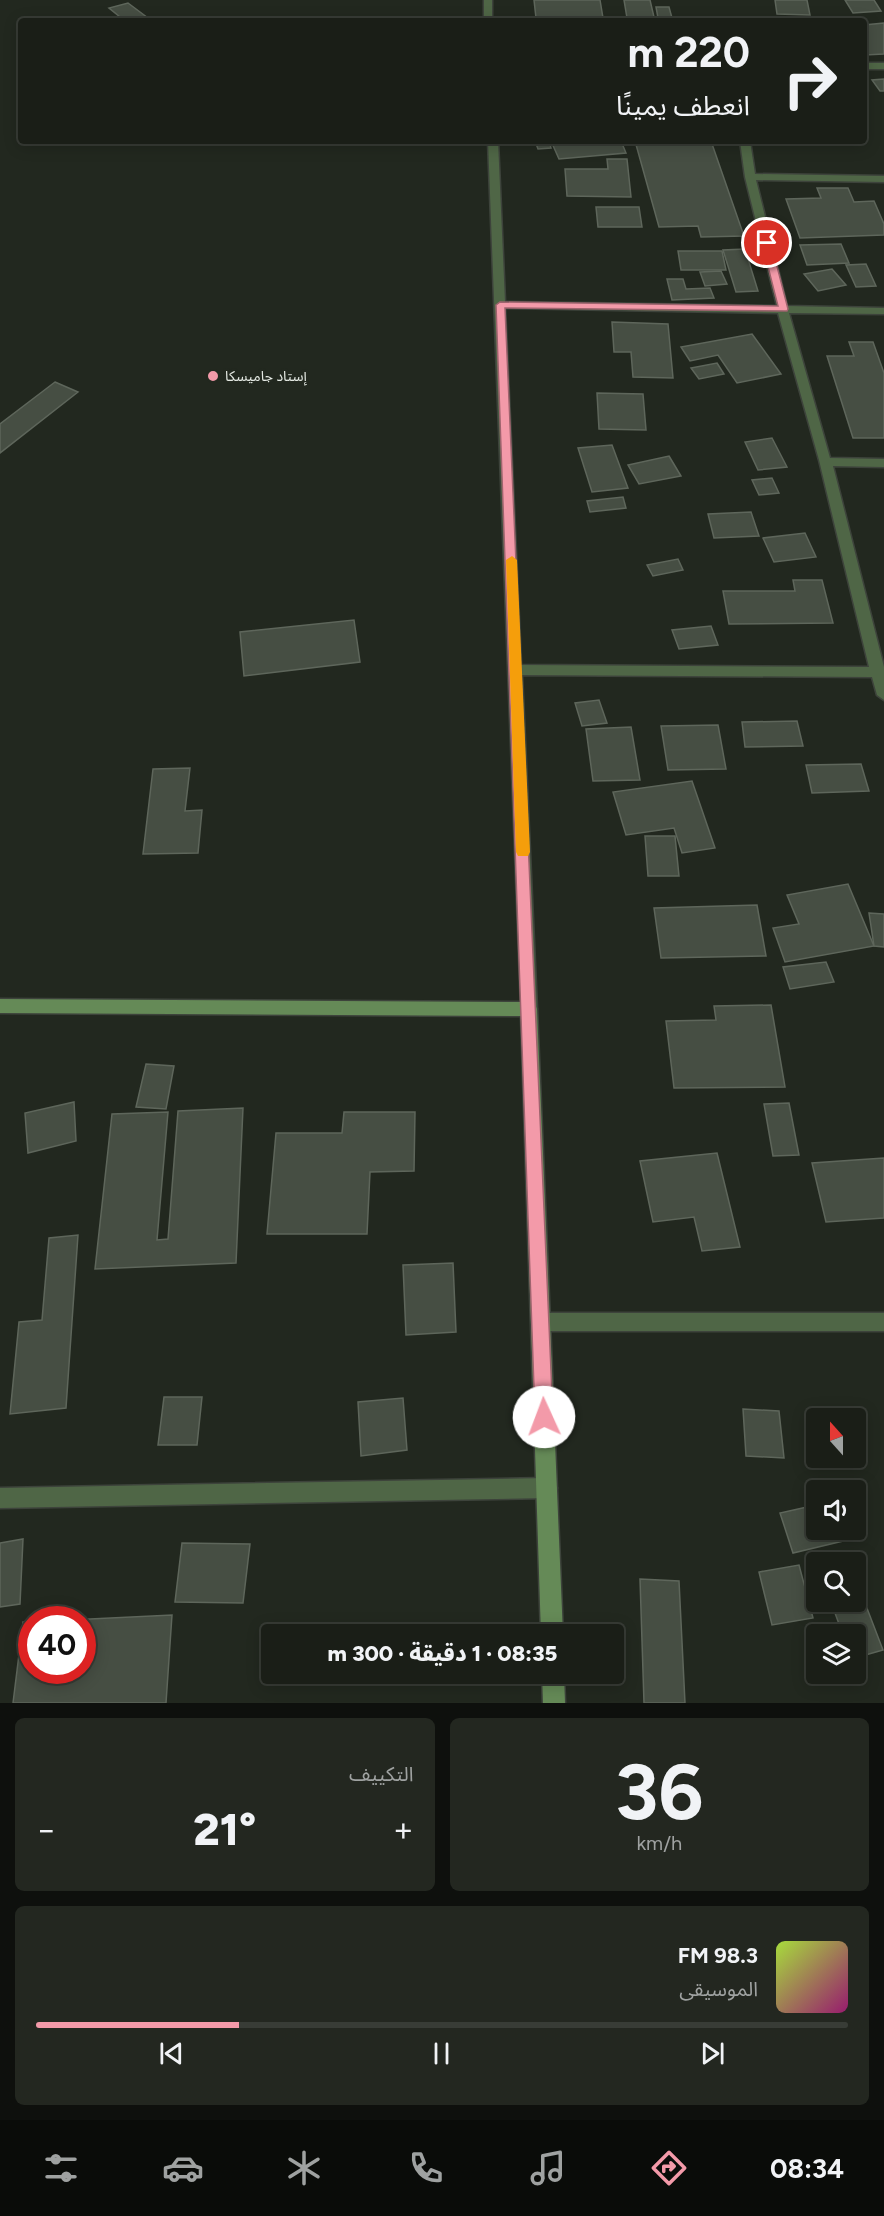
<!DOCTYPE html>
<html lang="ar">
<meta charset="utf-8">
<style>
:root{--surface:#1a1e17;--page:#232720;--text:#f1f3f6;--muted:#9fa2a1;--line:#383c36;--accent:#f39aa9}
body{margin:0;font-family:Figtree,"Noto Sans Arabic",sans-serif;background:var(--page);color:var(--text);direction:rtl;height:100vh;display:flex;flex-direction:column;font-size:22px;white-space:nowrap}
*{box-sizing:border-box;margin:0}
p{font-size:20px;color:var(--muted)}
.icon{flex:none;width:33px;height:33px;fill:none;stroke:currentColor;stroke-width:2;stroke-linecap:round;stroke-linejoin:round}
.map{position:relative;height:1703px;overflow:hidden;direction:ltr}
.panel{display:flex;flex-direction:column;gap:15px;padding:15px;background:#0e100d;flex:1}
.panel>*{flex:none}
.guide{position:absolute;left:18px;top:18px;width:849px;height:126px;border-radius:6px;box-shadow:0 3px 15px #0003,0 0 0 2px var(--line);direction:rtl;background:#1a1e17;color:var(--text);overflow:hidden}
.needle{width:39px;rotate:339deg}
.tools{position:absolute;left:806px;top:1408px;display:grid;gap:12px}
.tools a{display:grid;place-items:center;width:60px;height:60px;border-radius:6px;background:var(--surface);box-shadow:0 3px 15px #0003,0 0 0 2px var(--line);font-size:30px}
.speed{position:absolute;left:18px;top:1606px;display:flex;gap:12px;font-size:30px;font-weight:700;text-align:center}
.speed>*{display:grid;place-content:center;width:78px;height:78px;border-radius:50%;background:var(--surface);box-shadow:0 3px 15px #0003,0 0 0 2px var(--line);line-height:1}
.speed .limit{border:9px solid #d22;background:#fff;color:#111}
.pin{position:absolute;display:grid;place-items:center;width:51px;height:51px;color:#fff;margin:-26px;border:3px solid #fff;border-radius:50%;box-shadow:0 2px 6px #0007}
.me{position:absolute;width:66px;margin:-33px;rotate:358deg;stroke-linejoin:round;filter:drop-shadow(0 0 4px #0008)}
.turn{display:flex;align-items:center;gap:21px;height:126px;padding:0 18px;font-size:27px}
.turn .icon{width:78px;height:78px;stroke-width:2.5}
.turn b{display:block;font-size:42px;line-height:51px}
.big{font-size:45px;font-weight:800;line-height:1.1}
.panel .widget{flex:1;display:flex;flex-direction:column;justify-content:center;gap:9px;min-width:0;padding:0 21px;border-radius:9px;background:var(--page)}
.panel .dial{align-items:center;gap:0}
.dial b{font-size:78px;line-height:1}
.song{display:flex;align-items:center;gap:18px}
.cover{width:72px;height:72px;border-radius:9px;background:linear-gradient(135deg,hsl(80 70% 55%),hsl(320 70% 35%))}
.played{height:6px;border-radius:3px;background:linear-gradient(90deg,var(--accent) 25%,var(--line) 25%)}
.keys{display:flex;justify-content:space-around;direction:ltr}
.heat{display:flex;justify-content:space-between;align-items:center;font-size:33px;direction:ltr}
.panel .tiles{flex:1;display:grid;gap:15px;grid-template-columns:1fr 1fr}
.widget:last-child{grid-column:span 2}
.trip{position:absolute;left:261px;top:1624px;width:363px;height:60px;border-radius:6px;background:var(--surface);box-shadow:0 3px 15px #0003,0 0 0 2px var(--line);font-weight:800;line-height:60px;text-align:center;direction:rtl}
.tabs{display:flex;height:96px;justify-content:space-around;align-items:center;background:#0a0c09;color:var(--muted)}
.tabs .icon{width:42px;height:42px}
.tabs .selected{color:var(--accent)}
.tabs b{font-size:27px;color:var(--text)}
.map>svg:first-child{display:block}
</style>
<div class="map">
<svg width="884" height="1703" viewBox="0 0 884 1703">
<rect width="100%" height="100%" fill="#22281f"/>
<g fill="#464e43" stroke="#5e665b" stroke-width="1.5">
<polygon points="534,0 600,0 603,18 536,18"/>
<polygon points="624,0 650,0 654,17 627,18"/>
<polygon points="775,0 807,0 810,15 777,14"/>
<polygon points="845,0 874,0 881,11 853,13"/>
<polygon points="128,3 152,21 125,21 109,8"/>
<polygon points="656,7 669,7 672,18 658,18"/>
<polygon points="884,23 884,54 865,55 864,25"/>
<polygon points="884,79 884,91 880,91 872,80"/>
<polygon points="535,141 549,141 551,148 538,149"/>
<polygon points="551,141 621,141 626,153 559,159"/>
<polygon points="635,141 711,141 744,236 701,237 698,226 659,227"/>
<polygon points="607,159 627,159 631,197 567,196 565,169 608,169"/>
<polygon points="817,188 848,188 854,202 874,201 884,224 884,235 800,238 786,199 821,198"/>
<polygon points="596,207 639,207 642,227 598,227"/>
<polygon points="841,244 849,263 807,265 800,245"/>
<polygon points="745,249 758,291 736,292 723,250"/>
<polygon points="678,251 722,251 726,270 681,270"/>
<polygon points="866,264 876,286 856,287 846,265"/>
<polygon points="832,269 846,285 818,291 804,274"/>
<polygon points="721,271 727,284 705,286 700,272"/>
<polygon points="667,279 683,279 686,289 710,288 714,298 672,300"/>
<polygon points="612,322 668,324 673,378 633,377 631,352 614,352"/>
<polygon points="752,334 781,374 737,383 718,355 690,361 681,347"/>
<polygon points="849,342 873,342 884,373 884,438 853,438 827,356 854,356"/>
<polygon points="717,363 724,374 699,379 691,368"/>
<polygon points="55,382 78,392 0,453 0,424"/>
<polygon points="597,393 643,394 646,430 599,429"/>
<polygon points="772,438 787,467 758,470 745,442"/>
<polygon points="612,445 628,488 592,492 578,448"/>
<polygon points="669,456 681,476 639,484 628,465"/>
<polygon points="772,478 779,493 759,495 752,480"/>
<polygon points="623,497 626,508 590,512 587,501"/>
<polygon points="751,512 759,536 714,538 708,514"/>
<polygon points="805,533 816,557 774,562 763,538"/>
<polygon points="678,559 683,570 653,576 647,565"/>
<polygon points="793,580 822,580 833,623 729,624 723,591 795,591"/>
<polygon points="354,620 360,662 244,676 240,632"/>
<polygon points="711,626 718,645 679,649 672,630"/>
<polygon points="599,700 607,723 582,726 575,703"/>
<polygon points="797,721 803,746 745,747 742,722"/>
<polygon points="718,725 726,769 668,770 661,726"/>
<polygon points="631,727 640,780 593,781 586,729"/>
<polygon points="861,764 869,791 812,793 806,765"/>
<polygon points="190,768 185,811 202,810 198,853 143,854 153,769"/>
<polygon points="692,781 715,848 682,853 674,828 626,835 613,792"/>
<polygon points="645,836 675,836 679,876 648,876"/>
<polygon points="848,884 874,946 785,962 773,928 799,924 787,895"/>
<polygon points="757,905 766,956 661,958 654,908"/>
<polygon points="869,913 884,914 884,947 874,946"/>
<polygon points="826,962 834,982 790,989 783,967"/>
<polygon points="771,1005 785,1087 674,1088 666,1021 716,1020 714,1006"/>
<polygon points="146,1064 174,1066 166,1109 136,1107"/>
<polygon points="74,1102 76,1141 28,1153 25,1113"/>
<polygon points="789,1103 799,1155 773,1156 764,1104"/>
<polygon points="243,1108 236,1263 95,1269 112,1114 168,1112 157,1240 168,1239 178,1111"/>
<polygon points="344,1112 415,1112 414,1171 370,1172 367,1234 267,1234 276,1133 342,1133"/>
<polygon points="717,1153 740,1247 702,1251 694,1217 653,1222 640,1161"/>
<polygon points="884,1158 884,1218 826,1222 812,1163"/>
<polygon points="78,1235 66,1408 10,1414 19,1322 42,1320 49,1238"/>
<polygon points="453,1263 456,1332 406,1335 403,1265"/>
<polygon points="164,1397 202,1397 197,1445 158,1445"/>
<polygon points="403,1398 407,1450 361,1456 358,1402"/>
<polygon points="743,1409 779,1411 784,1458 746,1456"/>
<polygon points="816,1505 816,1530 853,1530 856,1538 793,1553 780,1513"/>
<polygon points="23,1539 20,1604 0,1607 0,1543"/>
<polygon points="182,1543 250,1544 243,1603 175,1602"/>
<polygon points="799,1565 813,1618 772,1625 759,1572"/>
<polygon points="640,1579 679,1581 685,1703 644,1703"/>
<polygon points="860,1590 883,1650 855,1658 855,1635 843,1635 831,1602 855,1602 855,1592"/>
<polygon points="172,1615 166,1703 13,1703 23,1622 32,1622 32,1671 82,1671 82,1620 69,1620"/>
</g>
<g fill="none" stroke-linecap="round" stroke-linejoin="round">
<g stroke="#3d433b" stroke-width="3">
<g id="street">
<rect x="484" y="0" width="8" height="21"/>
<rect x="864" y="63" width="20" height="6"/>
<path d="M 488,141 L 498,141 L 505,302 L 777,306 L 745,177 L 740,141 L 750,141 L 755,174 L 884,176 L 884,182 L 756,180 L 787,306 L 884,308 L 884,314 L 789,313 L 830,458 L 884,459 L 884,467 L 833,466 L 884,667 L 884,700 L 877,695 L 872,677 L 522,675 L 537,1009 L 535,1014 L 529,1016 L 523,1014 L 521,1009 ZM 505,308 L 778,313 L 819,460 L 869,667 L 521,665 Z"/>
<polygon points="541,1313 884,1313 884,1331 541,1331 534,1329 532,1322 534,1315"/>
<polygon points="547,1478 554,1481 557,1488 554,1495 547,1498 0,1508 0,1488"/>
</g>
</g>
<g stroke="#3d433b" stroke-width="3">
<g id="secondary">
<polygon points="0,999 529,1002 535,1004 537,1009 563,1635 541,1635 521,1016 0,1013"/>
<polygon points="542,1674 564,1674 565,1703 543,1703"/>
</g>
</g>
<use href="#street" fill="#4f6646" fill-rule="evenodd"/>
<use href="#secondary" fill="#658a57" fill-rule="evenodd"/>
</g>
<polygon fill="#f39aa9" stroke="#9e646e" stroke-width="1.5" points="767,240 771,243 788,309 787,311 505,308 553,1417 550,1423 544,1426 538,1423 535,1417 496,305 500,302 778,306 762,243"/>
<polygon fill="#f59e0b" points="512,556 517,560 530,852 528,856 518,856 516,852 506,560"/>
<circle fill="#f39aa9" stroke="#22281f" stroke-width="2" cx="213" cy="376" r="6"/>
<g text-anchor="middle" dominant-baseline="central" stroke-width="6" stroke-linejoin="round" paint-order="stroke">
<g font-size="14" fill="#e5eae4" stroke="#22281f" text-anchor="start">
<text x="225" y="376">إستاد جاميسكا</text>
</g>
</g>
</svg>
<div class="tools">
<a><svg class="needle" viewBox="-14 -14 28 28"><path d="M0-13l5 13h-10z" fill="#e53935"/><path d="M0 13l5-13h-10z" fill="#9fa2a1"/></svg></a>
<a><svg class="icon" aria-label="sound" viewBox="0 0 24 24"><path d="M4 9h4l5-4v14l-5-4H4zM17 9q2 3 0 6"/></svg></a>
<a><svg class="icon" aria-label="search" viewBox="0 0 24 24"><circle cx="10" cy="10" r="6"/><path d="M15 15l6 6"/></svg></a>
<a><svg class="icon" aria-label="layers" viewBox="0 0 24 24"><path d="M12 4l9 5-9 5-9-5zM3 14l9 5 9-5"/></svg></a>
</div>
<div class="speed"><div class="limit">40</div></div>
<div class="pin" style="left:767px;top:243px;background:#d93025"><svg class="icon" aria-label="arrive" viewBox="0 0 24 24"><path d="M6 21V4h12l-3 4 3 4H6"/></svg></div>
<svg class="me" style="left:544px;top:1417px" viewBox="-20 -20 40 40"><circle r="19" fill="#fff"/><path d="M0-13L10 11 0 6-10 11z" fill="#f39aa9"/></svg>
<div class="trip">08:35 · 1 دقيقة · 300 m</div>
<div class="guide">
<div class="turn"><svg class="icon" aria-label="right" viewBox="0 0 24 24"><path d="M7 20v-9h11M14 6l5 5-5 5"/></svg><div><b>220 m</b>انعطف يمينًا</div></div>
</div>
</div>
<section class="panel">
<div class="tiles">
<div class="widget dial"><b>36</b><p>km/h</p></div>
<div class="widget"><p>التكييف</p>
<div class="heat"><a>−</a><b class="big">21°</b><a>+</a></div>
</div>
<div class="widget">
<div class="song"><i class="cover"></i><div><b>98.3 FM</b><p>الموسيقى</p></div></div>
<div class="played"></div>
<div class="keys"><svg class="icon" aria-label="previous" viewBox="0 0 24 24"><path d="M18 5L8 12l10 7zM5 5v14"/></svg><svg class="icon" aria-label="pause" viewBox="0 0 24 24"><path d="M8 5v14M16 5v14"/></svg><svg class="icon" aria-label="next" viewBox="0 0 24 24"><path d="M6 5l10 7-10 7zM19 5v14"/></svg></div>
</div>
</div>
</section>
<nav class="tabs">
<b>08:34</b>
<svg class="icon selected" aria-label="directions" viewBox="0 0 24 24"><path d="M12 3l9 9-9 9-9-9zM9 14v-3h6M13 9l2 2-2 2"/></svg>
<svg class="icon" aria-label="music" viewBox="0 0 24 24"><path d="M9 18V5l10-2v13"/><circle cx="6" cy="18" r="3"/><circle cx="16" cy="16" r="3"/></svg>
<svg class="icon" aria-label="phone" viewBox="0 0 24 24"><path d="M5 4h4l2 5-3 2q2 4 5 5l2-3 5 2v4C11 20 4 13 5 4z"/></svg>
<svg class="icon" aria-label="climate" viewBox="0 0 24 24"><path d="M12 3v18M4 7l16 10M4 17L20 7"/></svg>
<svg class="icon" aria-label="car" viewBox="0 0 24 24"><path d="M5 17H2v-5l4-1 3-4h7l3 4 3 1v5h-3M9 17h6M6 11h13"/><circle cx="7" cy="17" r="2"/><circle cx="17" cy="17" r="2"/></svg>
<svg class="icon" aria-label="filters" viewBox="0 0 24 24"><path d="M4 7h16M4 17h16"/><circle cx="9" cy="7" r="2"/><circle cx="15" cy="17" r="2"/></svg>
</nav>
